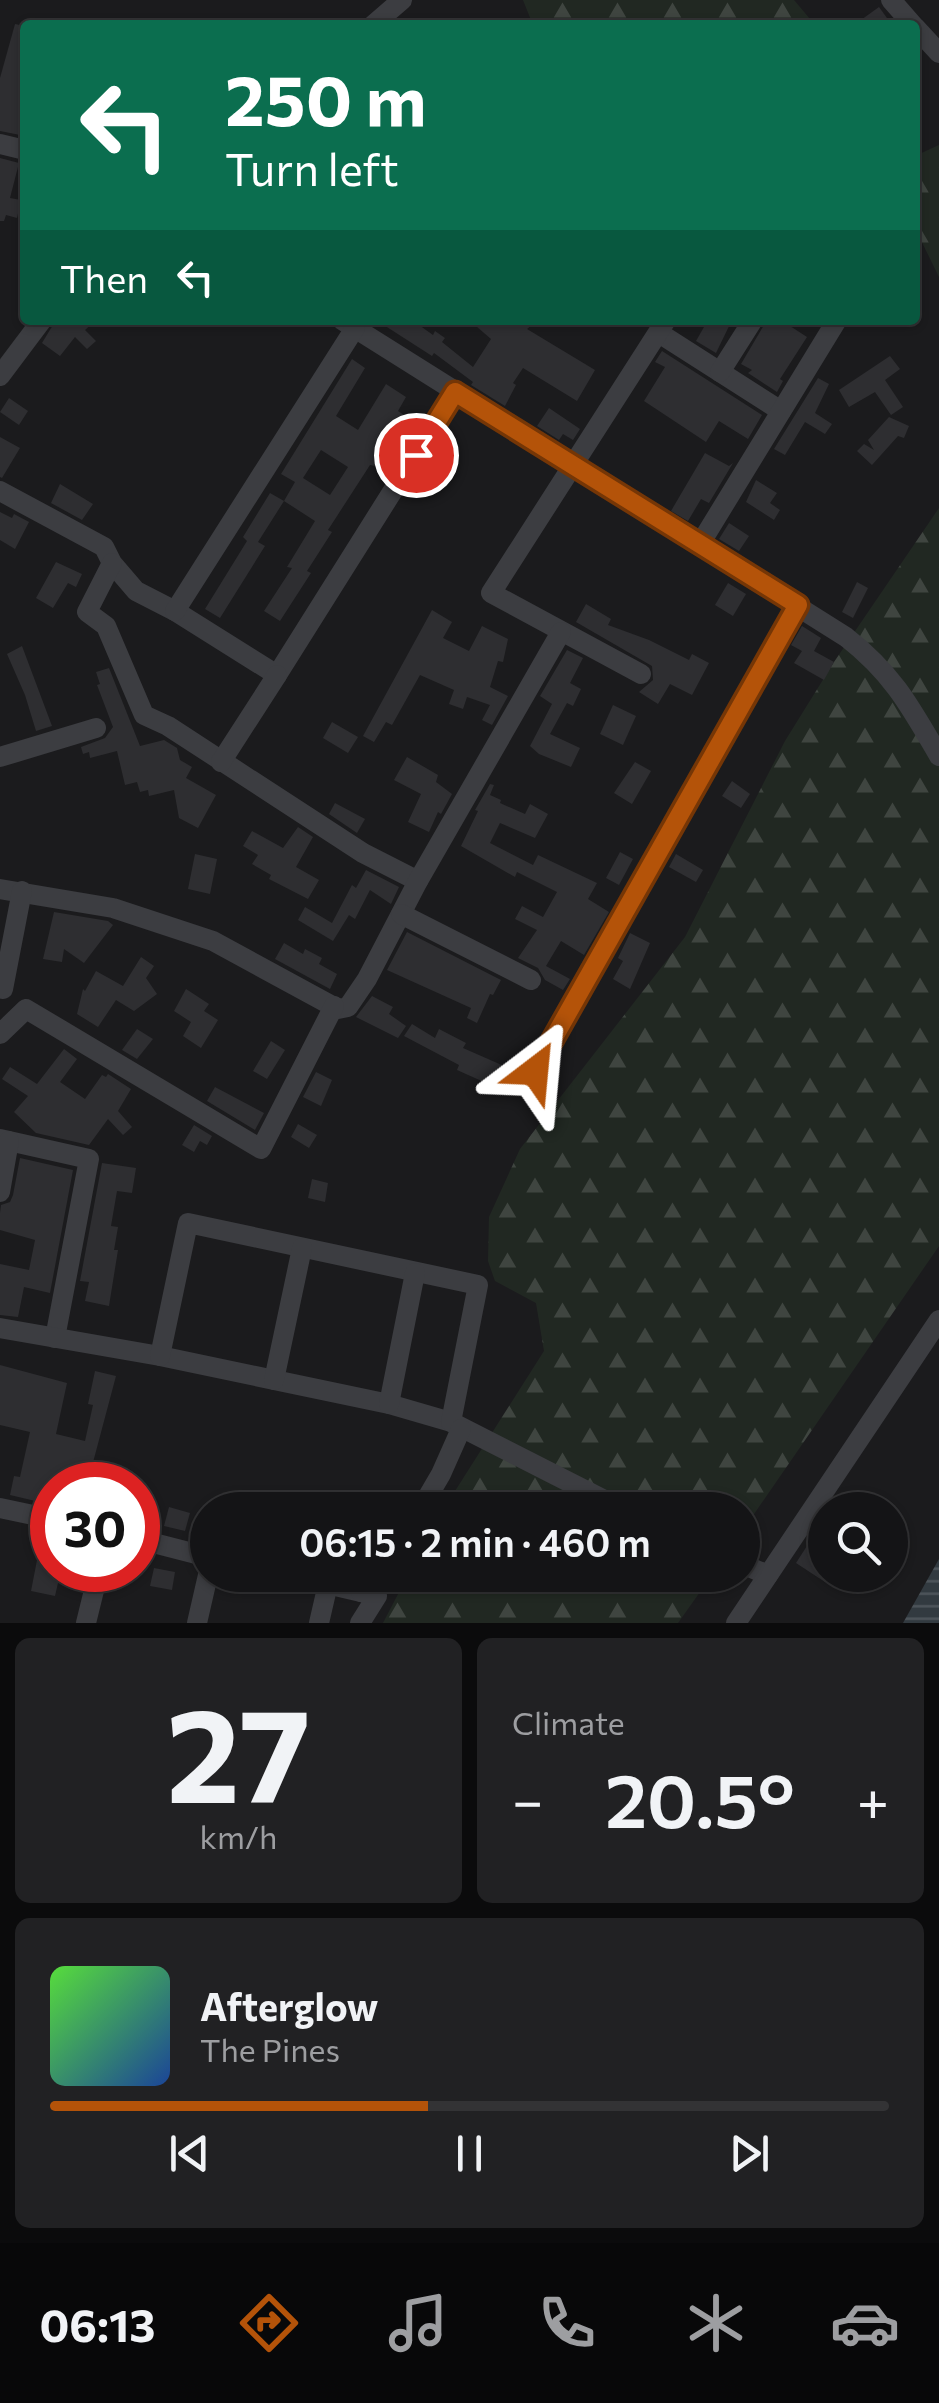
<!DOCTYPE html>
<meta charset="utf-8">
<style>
:root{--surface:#141416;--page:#212123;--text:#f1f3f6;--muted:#9d9ea1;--line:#333335;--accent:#b45309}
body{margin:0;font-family:Commissioner,sans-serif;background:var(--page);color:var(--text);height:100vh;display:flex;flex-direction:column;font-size:38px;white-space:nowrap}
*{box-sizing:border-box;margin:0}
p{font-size:32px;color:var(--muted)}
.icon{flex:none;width:55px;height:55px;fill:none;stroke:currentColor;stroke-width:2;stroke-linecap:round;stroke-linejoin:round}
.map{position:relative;height:1623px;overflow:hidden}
.panel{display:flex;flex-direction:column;gap:15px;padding:15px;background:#0b0b0c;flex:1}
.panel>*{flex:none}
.top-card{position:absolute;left:20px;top:20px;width:900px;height:305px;border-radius:10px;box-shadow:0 2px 8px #0004,0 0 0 2px var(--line);background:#0b6e4f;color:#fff;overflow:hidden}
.controls{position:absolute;left:808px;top:1492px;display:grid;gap:20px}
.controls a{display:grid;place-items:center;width:100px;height:100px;border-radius:50%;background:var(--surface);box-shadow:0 2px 8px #0004,0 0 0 2px var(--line);font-size:50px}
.speed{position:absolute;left:30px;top:1462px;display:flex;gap:20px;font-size:50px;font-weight:700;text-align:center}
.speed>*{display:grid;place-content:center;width:130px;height:130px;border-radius:50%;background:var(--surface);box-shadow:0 2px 8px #0004,0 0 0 2px var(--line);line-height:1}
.speed .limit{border:15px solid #d22;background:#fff;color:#111}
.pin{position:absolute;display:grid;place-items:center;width:85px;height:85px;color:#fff;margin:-42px;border:5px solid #fff;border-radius:50%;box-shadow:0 2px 10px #0007}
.me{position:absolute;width:110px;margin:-55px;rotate:29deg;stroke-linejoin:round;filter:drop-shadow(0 0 8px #0008)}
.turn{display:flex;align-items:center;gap:35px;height:210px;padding:0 40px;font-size:45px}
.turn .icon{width:130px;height:130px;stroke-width:2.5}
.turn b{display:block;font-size:70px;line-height:85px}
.then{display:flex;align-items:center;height:95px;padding:0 40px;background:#0003;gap:20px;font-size:38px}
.big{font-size:75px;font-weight:600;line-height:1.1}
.panel .widget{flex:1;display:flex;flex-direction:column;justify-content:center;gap:15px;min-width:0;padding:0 35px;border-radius:15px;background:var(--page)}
.panel .dial{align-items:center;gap:0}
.dial b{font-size:130px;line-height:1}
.song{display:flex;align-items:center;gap:30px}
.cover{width:120px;height:120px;border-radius:15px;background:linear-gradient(135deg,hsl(110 70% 55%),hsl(220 70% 35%))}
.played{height:10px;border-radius:5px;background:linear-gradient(90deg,var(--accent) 45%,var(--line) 45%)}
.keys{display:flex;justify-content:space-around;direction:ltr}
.heat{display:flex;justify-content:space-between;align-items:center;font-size:55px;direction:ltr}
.panel .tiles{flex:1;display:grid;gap:15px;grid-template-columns:1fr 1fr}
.widget:last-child{grid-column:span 2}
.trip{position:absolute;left:190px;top:1492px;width:570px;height:100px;border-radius:50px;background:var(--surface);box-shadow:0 2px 8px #0004,0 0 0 2px var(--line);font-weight:600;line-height:100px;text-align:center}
.menu{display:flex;height:160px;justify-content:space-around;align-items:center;background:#080809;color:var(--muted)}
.menu .icon{width:70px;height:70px}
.menu .selected{color:var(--accent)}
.menu b{font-size:45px;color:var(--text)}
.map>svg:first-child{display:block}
</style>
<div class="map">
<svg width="939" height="1623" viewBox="0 0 939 1623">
<defs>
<pattern id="forest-firs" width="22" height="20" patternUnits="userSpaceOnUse" patternTransform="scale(2.5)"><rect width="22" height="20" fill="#212822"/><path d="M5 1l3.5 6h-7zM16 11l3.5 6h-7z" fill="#3f4540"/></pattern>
<pattern id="water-rules" width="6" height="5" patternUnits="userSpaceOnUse" patternTransform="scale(2.5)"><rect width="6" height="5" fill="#323a40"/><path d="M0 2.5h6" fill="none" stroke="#4d545a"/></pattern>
</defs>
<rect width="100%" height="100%" fill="#1b1b1d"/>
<g fill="url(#forest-firs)">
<polygon points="523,0 794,0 815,25 533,25"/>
<polygon points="939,145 939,277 915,228 915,156"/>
<polygon points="939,508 939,1246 743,1530 742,1510 443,1510 544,1351 536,1303 495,1281 488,1261 489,1217 520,1149 685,937 785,741 834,662"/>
<polygon points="408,1575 712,1575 678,1623 383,1623"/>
</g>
<polygon fill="url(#water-rules)" points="939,1559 939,1623 903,1623"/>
<g fill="#2e2e31" fill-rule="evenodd">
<polygon points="879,7 892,25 854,25"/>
<polygon points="15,24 25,26 25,136 0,131 0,78"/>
<polygon points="0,158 19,163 10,198 21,200 17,218 6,215 4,221 0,221"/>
<polygon points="56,320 96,320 85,330 96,341 87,349 75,337 60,356 42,343"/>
<polygon points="376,320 412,320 433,335 435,331 445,338 442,342 473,367 491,339 469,320 538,320 527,329 595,370 577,401 523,368 513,383 516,385 505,406 471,385 473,382 434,353 432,356"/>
<polygon points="708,320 732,320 716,353 696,341"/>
<polygon points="767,320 794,320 790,326 807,337 780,379 783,381 777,392 748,373 752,370 741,364"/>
<polygon points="662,351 762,415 748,439 719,421 706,442 644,401 665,367 655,362"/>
<polygon points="890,356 900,369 885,380 903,407 891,415 875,392 849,407 839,390"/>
<path d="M 352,359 L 365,368 L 336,416 L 358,430 L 386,384 L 406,397 L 398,411 L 410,419 L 380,467 L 370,465 L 328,530 L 332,532 L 307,571 L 311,573 L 280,621 L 264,611 L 292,568 L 287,567 L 315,521 L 284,501 L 258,542 L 265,546 L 220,618 L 205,609 L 247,541 L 243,537 L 270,493 L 284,501 L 295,482 L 281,474 ZM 321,450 L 348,467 L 330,495 L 303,478 Z"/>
<polygon points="818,378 829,384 815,413 832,424 825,434 805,422 785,455 774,449"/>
<polygon points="9,398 28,411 19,425 0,412"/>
<polygon points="549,408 580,429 573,440 563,434 559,440 537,426"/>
<polygon points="889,417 909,426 904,438 898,436 872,465 857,451 864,444 874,450 868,440"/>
<polygon points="0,437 20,448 2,478 0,477"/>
<polygon points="705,453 729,466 733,463 709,503 701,499 688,521 671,511"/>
<polygon points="756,480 777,493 770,503 780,510 774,520 746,502"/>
<polygon points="60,484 93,504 82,520 51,503"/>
<polygon points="0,512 12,518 14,514 29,522 15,549 0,540"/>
<polygon points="729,523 749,536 739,551 719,539"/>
<polygon points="56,562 82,574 76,587 68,583 53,608 36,598"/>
<polygon points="857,582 868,588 853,618 842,612"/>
<polygon points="728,583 746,594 733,616 715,605"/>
<polygon points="586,604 611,619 608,625 649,640 689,660 692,654 709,663 692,695 670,684 658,704 639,692 653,680 652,666 576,622"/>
<polygon points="432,610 452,622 443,638 469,651 482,626 508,639 503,662 498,661 490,687 508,696 492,725 482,720 490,705 467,697 463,709 449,704 454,690 420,675 392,725 386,722 374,742 363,736"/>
<polygon points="802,626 821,638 814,651 834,662 824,680 794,663 802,651 791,645"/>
<polygon points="22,646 52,726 36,731 25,695 7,654"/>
<polygon points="567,650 583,658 570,683 581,689 573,706 567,703 550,734 580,748 571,767 539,754 530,746 552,704 540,696"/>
<polygon points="109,668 140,746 164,740 177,748 180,760 192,767 186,778 216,795 198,828 179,818 174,790 149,796 148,790 140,792 137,782 125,785 117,751 90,758 89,752 83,754 81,747 105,738 113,727 97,685 100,684 96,672"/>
<polygon points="613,705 636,716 623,745 600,734"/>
<polygon points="332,722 358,737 348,753 323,738"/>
<polygon points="407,757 438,775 436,782 452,794 441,814 438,812 429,832 408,822 421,794 394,780"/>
<polygon points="635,762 651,771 632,804 614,793"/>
<polygon points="732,781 750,794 741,808 722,796"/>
<polygon points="490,784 494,785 490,795 501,800 500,803 525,814 530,804 548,814 535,838 500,823 490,843 533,865 538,855 597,883 588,899 609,912 584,955 561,941 546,966 570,979 563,990 545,980 538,968 518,958 537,930 515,919 522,906 543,917 557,892 517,872 515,877 461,846 478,811 475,810"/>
<polygon points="335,803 365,819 357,833 329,814"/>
<polygon points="298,827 313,837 296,867 319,880 308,899 269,879 271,875 252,864 258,855 243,846 252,831 283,848"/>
<polygon points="620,852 633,859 619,885 606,878"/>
<polygon points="195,854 217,859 210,894 188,889"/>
<polygon points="676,854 703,870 696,882 669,867"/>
<polygon points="366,870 399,887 391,904 370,890 355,919 349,915 333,941 298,920 305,907 332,923 352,885 356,888"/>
<polygon points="54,912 108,921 113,925 84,963 64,949 62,962 43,959"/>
<polygon points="407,932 501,980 493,995 490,994 477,1023 467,1018 471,1008 387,970"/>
<polygon points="630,933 650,943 630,989 613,979 623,961 618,958"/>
<polygon points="284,943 303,954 305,949 322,958 319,964 337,974 330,989 275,959"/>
<polygon points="141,957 154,966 146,978 157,994 134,1011 116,1000 98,1027 77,1014 83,989 85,991 96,971 123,986"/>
<polygon points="186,989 209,1004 204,1011 218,1020 201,1048 183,1036 191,1022 174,1011"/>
<polygon points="372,996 393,1007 389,1014 406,1026 398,1038 356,1017"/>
<polygon points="412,1024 435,1038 439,1029 466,1043 463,1048 504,1066 495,1087 457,1070 459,1065 404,1036"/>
<polygon points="137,1029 153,1039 137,1059 122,1050"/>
<polygon points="271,1041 285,1050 267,1079 253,1071"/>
<polygon points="64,1049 77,1059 60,1082 85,1099 102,1075 106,1077 108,1074 131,1089 118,1111 132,1127 123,1135 108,1119 89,1145 36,1133 14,1112 28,1096 2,1079 10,1067 37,1084"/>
<polygon points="316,1072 332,1080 321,1106 303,1097"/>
<polygon points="215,1087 264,1113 255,1130 207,1101"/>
<polygon points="298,1124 317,1135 309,1148 291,1137"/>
<polygon points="194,1125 212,1136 207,1145 200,1141 194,1152 182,1145"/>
<polygon points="20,1158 73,1170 50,1293 24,1287 18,1317 0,1315 0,1264 29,1270 35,1240 0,1230 0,1213 1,1205 10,1202 13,1195"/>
<polygon points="102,1163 136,1168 132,1193 117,1191 111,1226 118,1227 114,1250 118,1250 109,1306 85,1301 89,1282 80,1281"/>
<polygon points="312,1179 328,1183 325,1202 308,1198"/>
<polygon points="0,1365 67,1383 56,1434 85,1441 93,1405 88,1404 95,1371 116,1376 87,1485 56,1478 48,1504 10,1495 14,1476 20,1477 30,1432 0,1425"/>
<polygon points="169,1507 190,1513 185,1531 164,1526"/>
<polygon points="825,1518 825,1582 796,1563"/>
<polygon points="38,1555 52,1558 52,1570 61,1570 55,1596 31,1591"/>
<polygon points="154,1568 175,1572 172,1590 150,1586"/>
</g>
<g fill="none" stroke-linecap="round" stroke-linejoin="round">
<g stroke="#3c3d41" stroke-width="20">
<polyline points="891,0 913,25"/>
<polyline points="373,25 402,0"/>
<polyline points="915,27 939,53"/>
<polyline points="0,144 25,150"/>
<path d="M 342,320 L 846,637 C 893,674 910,706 939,756"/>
<polyline points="659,333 781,411"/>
<polyline points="720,372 753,320"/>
<polyline points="0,376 42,320"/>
<polyline points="0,491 104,547 112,563 136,591 175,611 277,675 455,392"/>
<polyline points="700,544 837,320"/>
<polyline points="112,563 87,612 106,626 144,715 168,726 363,853 418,881"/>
<polyline points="175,611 355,328"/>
<polyline points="641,674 491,593 666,320"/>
<polyline points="0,757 96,728"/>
<polyline points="221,762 277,675"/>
<polyline points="0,889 113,908 213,941 338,1009 348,1007 367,979 418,881 561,632"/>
<polyline points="401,914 531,980"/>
<polyline points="3,989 22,891"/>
<polyline points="0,1034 26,1009 261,1149 334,1006"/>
<polyline points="535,1071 798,605"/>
<polyline points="0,1139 89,1159 55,1338"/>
<polyline points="0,1192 9,1141"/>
<polyline points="0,1328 160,1356 389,1404 451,1422 624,1510"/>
<polyline points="160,1356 188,1223 478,1285 451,1422"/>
<polyline points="274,1380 302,1248"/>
<polyline points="389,1404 415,1273"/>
<polyline points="0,1508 52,1519"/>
<polyline points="420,1510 441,1474 461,1429"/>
<polyline points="138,1539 208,1557"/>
<polyline points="742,1564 768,1575"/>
<polyline points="288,1575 361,1592 372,1590 381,1575"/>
<polyline points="86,1623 99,1570"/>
<polyline points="197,1623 208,1575"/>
<polyline points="319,1623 328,1584"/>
<polyline points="360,1623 377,1596 361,1592"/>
<polyline points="736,1623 939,1320"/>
</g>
</g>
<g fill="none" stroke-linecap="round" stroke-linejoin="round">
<g stroke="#753606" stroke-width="25">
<polyline id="route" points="416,455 455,392 798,605 535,1071"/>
</g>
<use href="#route" stroke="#b45309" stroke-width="18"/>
</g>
</svg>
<div class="controls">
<a><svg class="icon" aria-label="search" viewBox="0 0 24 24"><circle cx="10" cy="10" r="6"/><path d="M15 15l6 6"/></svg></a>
</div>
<div class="speed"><div class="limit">30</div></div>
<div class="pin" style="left:416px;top:455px;background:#d93025"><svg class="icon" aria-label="arrive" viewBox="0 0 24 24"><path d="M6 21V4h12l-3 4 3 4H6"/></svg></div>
<svg class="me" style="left:535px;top:1071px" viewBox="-20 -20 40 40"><path d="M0-17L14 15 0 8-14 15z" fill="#b45309" stroke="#fff" stroke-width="4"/></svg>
<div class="trip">06:15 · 2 min · 460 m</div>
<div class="top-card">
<div class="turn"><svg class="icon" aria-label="left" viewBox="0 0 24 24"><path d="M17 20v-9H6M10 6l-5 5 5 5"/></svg><div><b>250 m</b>Turn left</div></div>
<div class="then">Then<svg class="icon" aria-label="left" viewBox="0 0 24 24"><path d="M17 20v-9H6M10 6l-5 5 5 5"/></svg></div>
</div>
</div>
<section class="panel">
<div class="tiles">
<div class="widget dial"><b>27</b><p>km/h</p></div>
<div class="widget"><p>Climate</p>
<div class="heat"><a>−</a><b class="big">20.5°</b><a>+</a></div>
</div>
<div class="widget">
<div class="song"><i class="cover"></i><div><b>Afterglow</b><p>The Pines</p></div></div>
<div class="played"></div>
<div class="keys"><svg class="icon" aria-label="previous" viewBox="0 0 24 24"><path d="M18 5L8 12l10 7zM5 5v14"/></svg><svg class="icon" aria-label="pause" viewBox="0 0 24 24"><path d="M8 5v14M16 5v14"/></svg><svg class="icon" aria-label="next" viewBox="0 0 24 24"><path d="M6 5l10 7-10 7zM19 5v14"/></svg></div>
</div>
</div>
</section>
<nav class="menu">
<b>06:13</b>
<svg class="icon selected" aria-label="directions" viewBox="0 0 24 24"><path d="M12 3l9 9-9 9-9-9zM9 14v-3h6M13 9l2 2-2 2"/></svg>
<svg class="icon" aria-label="music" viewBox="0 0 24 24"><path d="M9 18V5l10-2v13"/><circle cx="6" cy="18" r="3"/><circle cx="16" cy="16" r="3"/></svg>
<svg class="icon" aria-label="phone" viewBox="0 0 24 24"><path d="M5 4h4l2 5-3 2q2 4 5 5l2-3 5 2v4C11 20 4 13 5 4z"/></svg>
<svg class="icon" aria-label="climate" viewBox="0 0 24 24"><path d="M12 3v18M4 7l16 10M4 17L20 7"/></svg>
<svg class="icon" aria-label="car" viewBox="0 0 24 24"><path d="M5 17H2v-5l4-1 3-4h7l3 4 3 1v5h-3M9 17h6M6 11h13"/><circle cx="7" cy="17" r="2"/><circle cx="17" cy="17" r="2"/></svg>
</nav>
